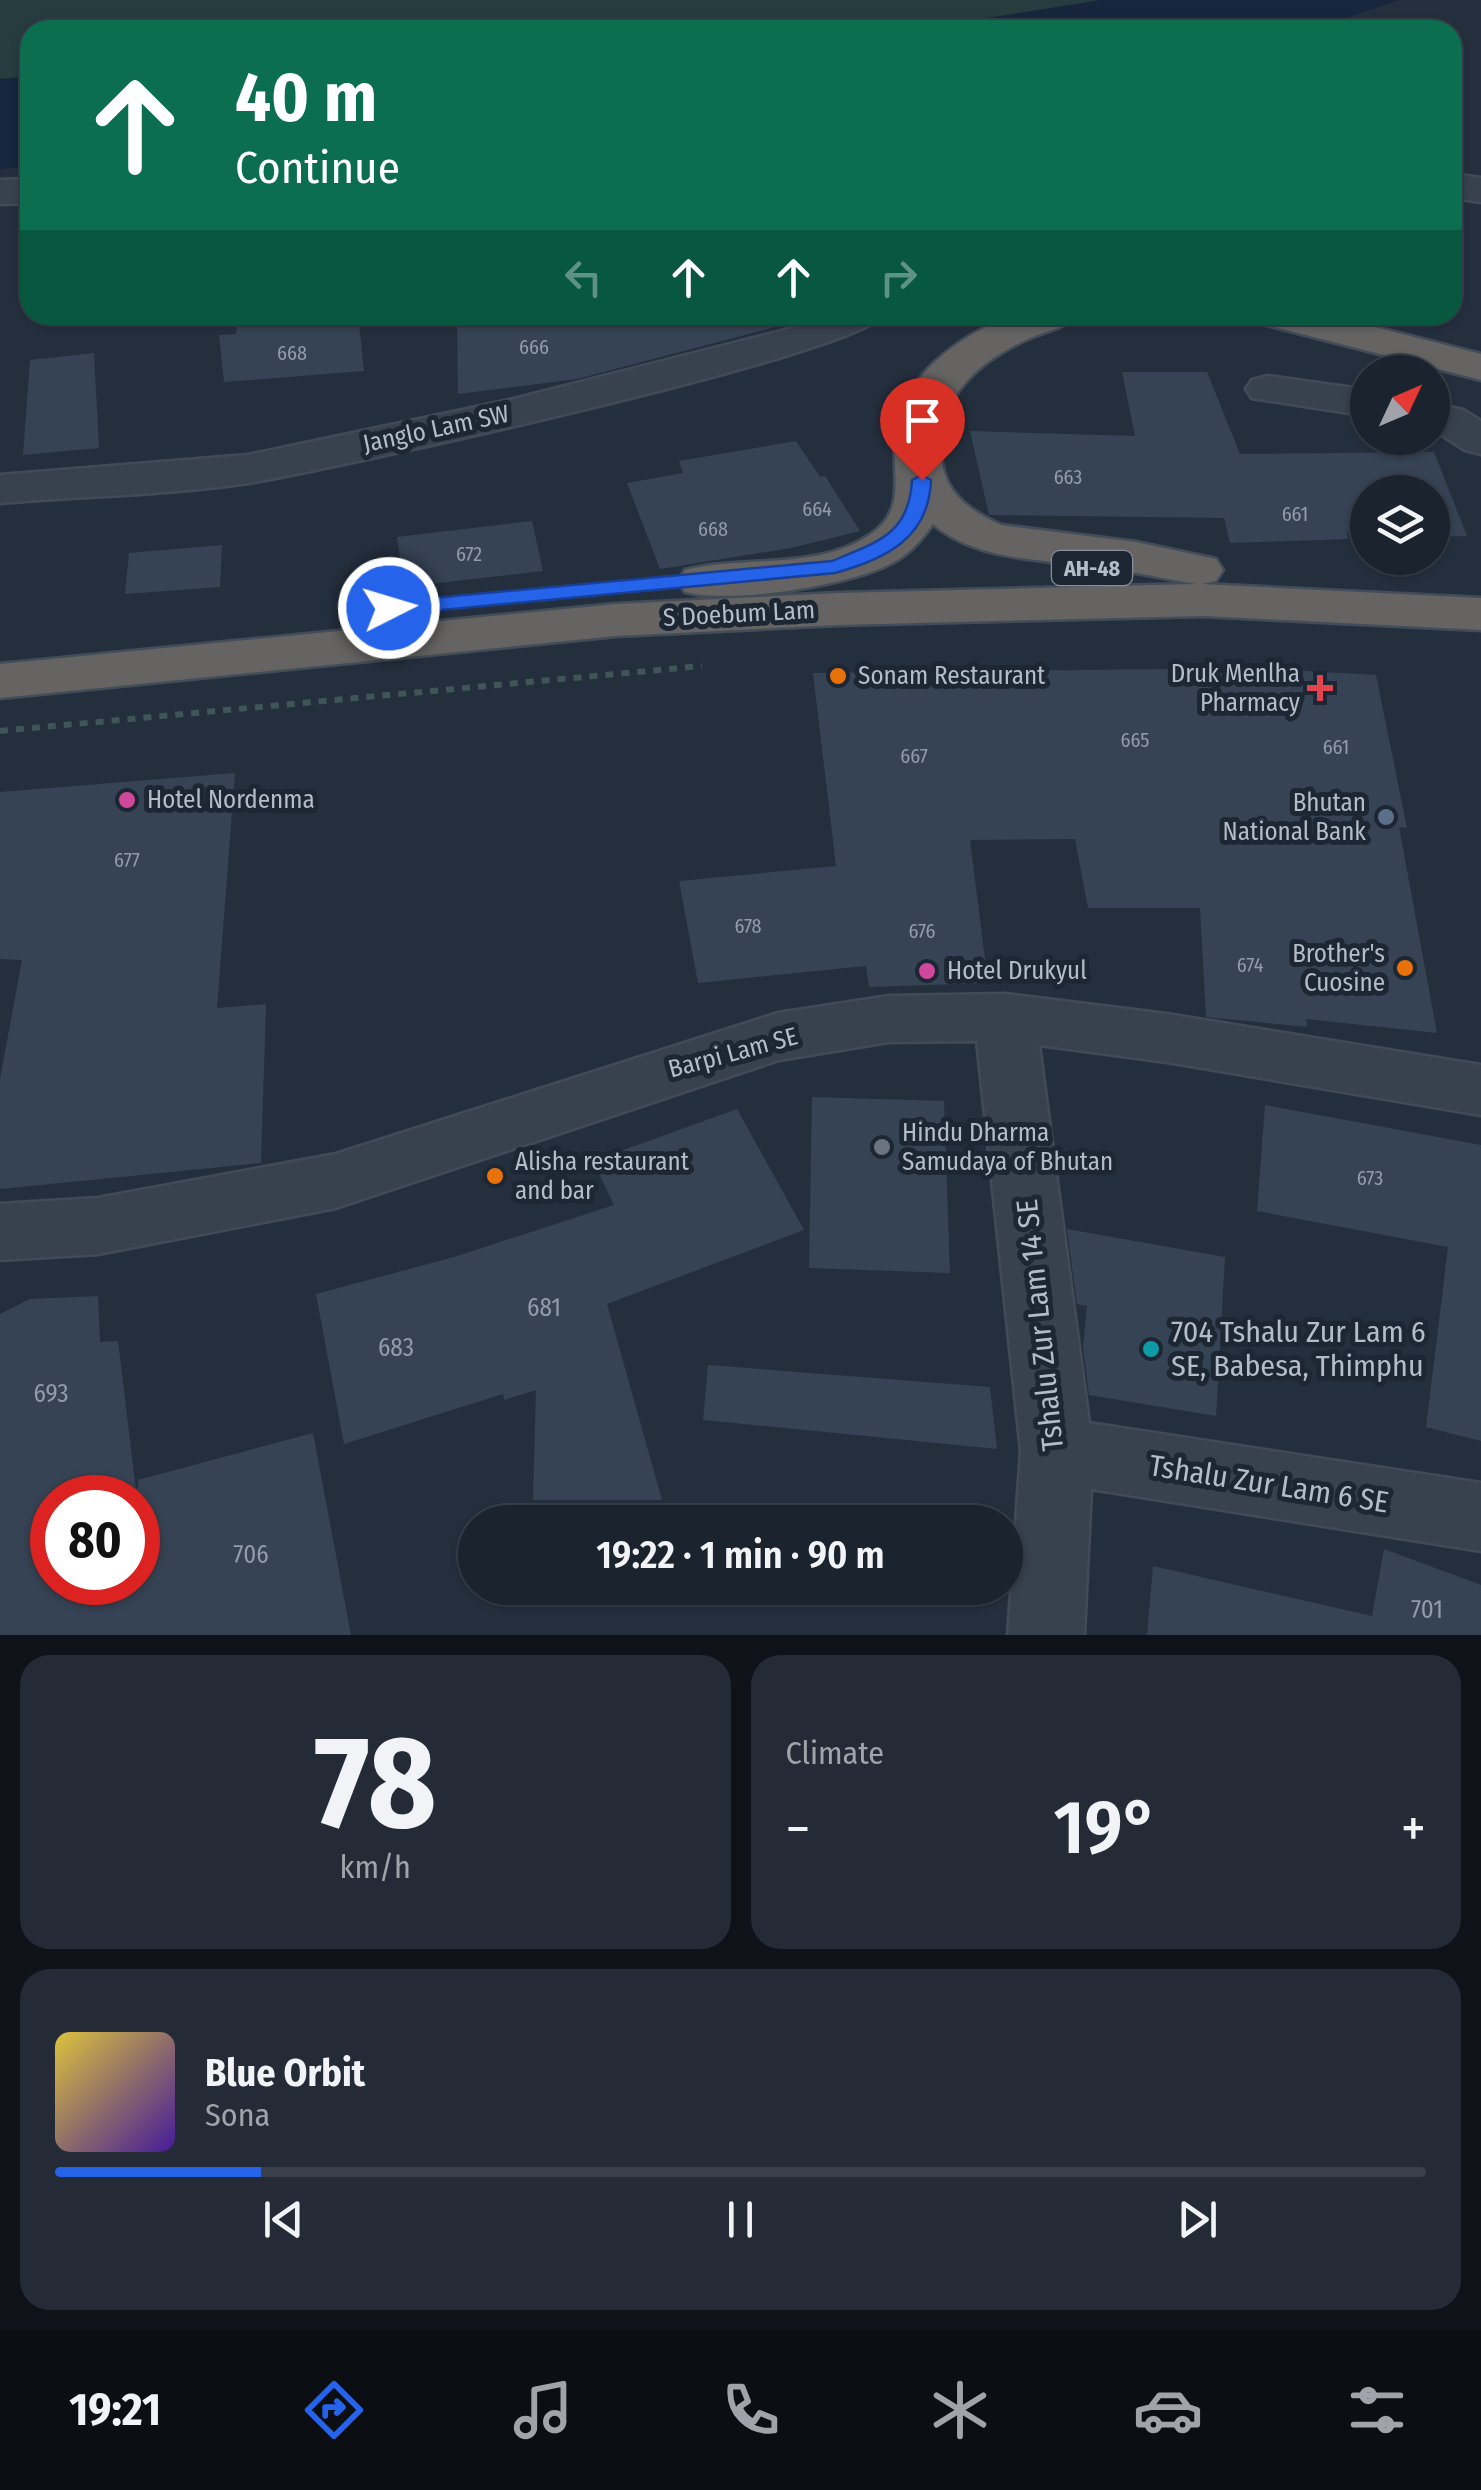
<!DOCTYPE html>
<meta charset="utf-8">
<style>
:root{--surface:#1b232e;--page:#242b36;--text:#f1f3f6;--muted:#a0a4aa;--line:#39404a;--accent:#2563eb}
body{margin:0;font-family:"Fira Sans Condensed",sans-serif;background:var(--page);color:var(--text);height:100vh;display:flex;flex-direction:column;font-size:38px;white-space:nowrap}
*{box-sizing:border-box;margin:0}
p{font-size:32px;color:var(--muted)}
.icon{flex:none;width:55px;height:55px;fill:none;stroke:currentColor;stroke-width:2;stroke-linecap:round;stroke-linejoin:round}
.map{position:relative;height:1635px;overflow:hidden}
.panel{display:flex;flex-direction:column;gap:20px;padding:20px;background:#0f1319;flex:1}
.panel>*{flex:none}
.top-card{position:absolute;left:20px;top:20px;width:1442px;height:305px;border-radius:30px;box-shadow:0 2px 8px #0004,0 0 0 2px var(--line);background:#0b6e4f;color:#fff;overflow:hidden}
.needle{width:65px;rotate:46deg}
.fabs{position:absolute;left:1350px;top:355px;display:grid;gap:20px}
.fabs a{display:grid;place-items:center;width:100px;height:100px;border-radius:50%;background:var(--surface);box-shadow:0 2px 8px #0004,0 0 0 2px var(--line);font-size:50px}
.speed{position:absolute;left:30px;top:1475px;display:flex;gap:20px;font-size:50px;font-weight:700;text-align:center}
.speed>*{display:grid;place-content:center;width:130px;height:130px;border-radius:50%;background:var(--surface);box-shadow:0 2px 8px #0004,0 0 0 2px var(--line);line-height:1}
.speed .limit{border:15px solid #d22;background:#fff;color:#111}
.pin{position:absolute;display:grid;place-items:center;width:85px;height:85px;color:#fff;margin:-102px -42px;border-radius:50% 50% 50% 0;rotate:-45deg;box-shadow:0 0 10px #0007}
.pin .icon{rotate:45deg}
.me{position:absolute;width:110px;margin:-55px;rotate:85deg;stroke-linejoin:round;filter:drop-shadow(0 0 8px #0008)}
.turn{display:flex;align-items:center;gap:35px;height:210px;padding:0 50px;font-size:45px}
.turn .icon{width:130px;height:130px;stroke-width:2.5}
.turn b{display:block;font-size:70px;line-height:85px}
.lanes{display:flex;align-items:center;height:95px;padding:0 50px;background:#0003;justify-content:center;gap:50px;direction:ltr}
.lanes .off{opacity:.35}
.big{font-size:75px;font-weight:600;line-height:1.1}
.panel .widget{flex:1;display:flex;flex-direction:column;justify-content:center;gap:15px;min-width:0;padding:0 35px;border-radius:30px;background:var(--page)}
.panel .dial{align-items:center;gap:0}
.dial b{font-size:130px;line-height:1}
.song{display:flex;align-items:center;gap:30px}
.cover{width:120px;height:120px;border-radius:15px;background:linear-gradient(135deg,hsl(50 70% 55%),hsl(260 70% 35%))}
.played{height:10px;border-radius:5px;background:linear-gradient(90deg,var(--accent) 15%,var(--line) 15%)}
.keys{display:flex;justify-content:space-around;direction:ltr}
.heat{display:flex;justify-content:space-between;align-items:center;font-size:55px;direction:ltr}
.panel .tiles{flex:1;display:grid;gap:20px;grid-template-columns:1fr 1fr}
.widget:last-child{grid-column:span 2}
.trip{position:absolute;left:458px;top:1505px;width:565px;height:100px;border-radius:50px;background:var(--surface);box-shadow:0 2px 8px #0004,0 0 0 2px var(--line);font-weight:600;line-height:100px;text-align:center}
.tabs{display:flex;height:160px;justify-content:space-around;align-items:center;background:#0b0e12;color:var(--muted)}
.tabs .icon{width:70px;height:70px}
.tabs .current{color:var(--accent)}
.tabs b{font-size:45px;color:var(--text)}
.map>svg:first-child{display:block}
</style>
<div class="map">
<svg width="1481" height="1635" viewBox="0 0 1481 1635">
<rect width="100%" height="100%" fill="#242f3e"/>
<polygon fill="#263c3f" points="0,0 1101,0 913,30 30,30 30,76 0,79"/>
<g fill="#17263c">
<polygon points="1101,0 1399,0 1310,30 913,30"/>
<polygon points="30,76 30,166 0,169 0,79"/>
</g>
<g fill="#364354">
<polygon points="238,315 358,315 364,371 224,382 219,335 236,334"/>
<polygon points="457,315 797,315 798,321 577,379 458,394"/>
<polygon points="94,353 99,448 23,455 30,360"/>
<polygon points="1122,372 1207,372 1240,454 1434,452 1467,536 1432,537 1432,492 1368,492 1368,528 1347,532 1348,539 1230,543 1224,518 989,515 970,431 1135,436"/>
<polygon points="796,441 820,477 825,476 860,531 791,548 660,569 627,483 683,473 679,461"/>
<polygon points="532,521 543,571 404,587 397,537"/>
<polygon points="222,545 220,587 125,594 129,553"/>
<polygon points="1253,668 1376,675 1407,828 1399,827 1437,1033 1306,1019 1307,1027 1206,1017 1200,908 1088,908 1075,839 970,840 988,983 869,987 866,966 698,983 679,881 836,866 813,673"/>
<polygon points="235,773 217,1008 266,1004 261,1163 0,1189 0,1079 22,960 0,959 0,792"/>
<polygon points="812,1097 944,1101 950,1273 809,1268"/>
<polygon points="1265,1105 1481,1145 1481,1441 1426,1427 1448,1247 1257,1211"/>
<polygon points="737,1109 804,1230 607,1304 662,1500 533,1500 536,1390 504,1400 503,1394 344,1444 316,1294 454,1257 614,1205 593,1161"/>
<polygon points="1067,1229 1225,1257 1216,1416 1089,1395 1083,1347 1087,1306 1077,1304"/>
<polygon points="98,1296 100,1342 118,1341 137,1498 52,1498 52,1582 138,1582 138,1480 313,1433 351,1635 0,1635 0,1314 30,1299"/>
<polygon points="708,1365 990,1387 997,1449 703,1420"/>
<polygon points="1384,1549 1481,1585 1481,1635 1147,1635 1153,1566 1372,1616"/>
</g>
<g fill="none" stroke-linecap="round" stroke-linejoin="round">
<g stroke="#414a57" stroke-width="5">
<g id="minor">
<polygon points="1452,174 1481,178 1481,202 1452,198"/>
<polygon points="30,179 30,203 0,204 0,180"/>
<path d="M 824,315 L 883,315 C 856,355 328,470 249,483 C 168,495 82,496 0,503 L 0,475 L 248,455 L 510,400 L 789,329 Z"/>
<polygon points="1268,376 1368,390 1368,416 1252,398 1246,389 1252,380"/>
<polygon points="1432,403 1463,410 1481,421 1481,454 1465,450 1432,429"/>
<polygon points="1005,994 1167,1014 1481,1065 1481,1115 1167,1062 1039,1045 1089,1423 1481,1483 1481,1551 1091,1489 1084,1635 1008,1635 1021,1451 977,1041 889,1042 779,1060 336,1208 98,1254 0,1260 0,1204 98,1198 336,1154 778,1013 889,996"/>
</g>
</g>
<g stroke="#434c59" stroke-width="5">
<g id="trunk">
<path d="M 1012,315 L 1075,315 C 1066,328 1050,330 1035,336 C 984,357 938,393 941,453 C 942,491 968,510 1001,525 L 1136,542 L 1216,559 L 1223,570 L 1216,581 L 1202,584 L 1481,598 L 1481,630 L 1203,616 L 838,625 L 616,636 L 0,698 L 0,664 L 616,604 L 838,593 L 1196,584 C 1162,578 1130,571 1096,567 C 1041,559 977,561 933,524 C 920,542 907,557 886,566 C 844,586 730,604 685,592 L 678,581 L 685,570 C 745,555 818,571 871,534 C 910,508 889,467 896,428 C 907,371 963,335 1012,315 Z"/>
<polygon points="1257,315 1328,315 1481,354 1481,380 1263,324"/>
</g>
</g>
<polyline stroke="#3f5557" stroke-width="6" stroke-dasharray="8 8" stroke-linecap="butt" points="0,731 702,666"/>
<use href="#minor" fill="#38414e" fill-rule="evenodd"/>
<use href="#trunk" fill="#656462" fill-rule="evenodd"/>
</g>
<path fill="#2563eb" stroke="#184099" stroke-width="2.5" d="M 922,475 L 931,480 C 929,538 886,559 835,573 L 389,615 L 379,608 L 389,602 L 832,561 C 877,542 909,535 912,480 Z"/>
<g fill="#e8710a" stroke="#1d2633" stroke-width="4">
<circle cx="838" cy="676" r="10"/>
<circle cx="1405" cy="968" r="10"/>
<circle cx="495" cy="1176" r="10"/>
</g>
<path fill="#e0444e" stroke="#1d2633" stroke-width="4" d="M1315 673h10v10h10v10h-10v10h-10v-10h-10v-10h10z"/>
<g fill="#d1479c" stroke="#1d2633" stroke-width="4">
<circle cx="127" cy="800" r="10"/>
<circle cx="927" cy="971" r="10"/>
</g>
<circle fill="#5c6f8a" stroke="#1d2633" stroke-width="4" cx="1386" cy="817" r="10"/>
<circle fill="#6b7280" stroke="#1d2633" stroke-width="4" cx="882" cy="1147" r="10"/>
<circle fill="#0f9aa8" stroke="#1d2633" stroke-width="4" cx="1151" cy="1349" r="10"/>
<g text-anchor="middle" dominant-baseline="central" stroke-width="10" stroke-linejoin="round" paint-order="stroke">
<g font-size="20" fill="#929caa">
<text x="534" y="347">666</text>
<text x="292" y="353">668</text>
<text x="1068" y="477">663</text>
<text x="817" y="509">664</text>
<text x="1295" y="514">661</text>
<text x="713" y="529">668</text>
<text x="469" y="554">672</text>
<text x="1135" y="740">665</text>
<text x="1336" y="747">661</text>
<text x="914" y="756">667</text>
<text x="127" y="860">677</text>
<text x="748" y="926">678</text>
<text x="922" y="931">676</text>
<text x="1250" y="965">674</text>
<text x="1370" y="1178">673</text>
</g>
<rect fill="#1d2633" stroke="#878f9c" stroke-width="2.5" x="1052" y="551" width="80" height="34" rx="8"/>
<g font-size="22" font-weight="bold" fill="#b4bcc9">
<text x="1092" y="568">AH-48</text>
</g>
<g font-size="25" fill="#b4bcc9" stroke="#1d2633">
<text transform="translate(436 429) rotate(-12)">Janglo Lam SW</text>
<text transform="translate(739 614) rotate(-3)">S Doebum Lam</text>
<text transform="translate(733 1053) rotate(-15)">Barpi Lam SE</text>
</g>
<g font-size="25" fill="#b4bcc9" stroke="#1d2633" text-anchor="start">
<text x="1300" y="674" text-anchor="end">Druk Menlha<tspan x="1300" dy="29">Pharmacy</tspan></text>
<text x="858" y="676">Sonam Restaurant</text>
<text x="147" y="800">Hotel Nordenma</text>
<text x="1366" y="803" text-anchor="end">Bhutan<tspan x="1366" dy="29">National Bank</tspan></text>
<text x="1385" y="954" text-anchor="end">Brother's<tspan x="1385" dy="29">Cuosine</tspan></text>
<text x="947" y="971">Hotel Drukyul</text>
<text x="902" y="1133">Hindu Dharma<tspan x="902" dy="29">Samudaya of Bhutan</tspan></text>
<text x="515" y="1162">Alisha restaurant<tspan x="515" dy="29">and bar</tspan></text>
</g>
<g font-size="25" fill="#929caa">
<text x="544" y="1308">681</text>
<text x="396" y="1348">683</text>
<text x="51" y="1394">693</text>
<text x="251" y="1555">706</text>
<text x="1427" y="1610">701</text>
</g>
<g font-size="30" fill="#b4bcc9" stroke="#1d2633">
<text transform="translate(1040 1325) rotate(-96)">Tshalu Zur Lam 14 SE</text>
<text transform="translate(1269 1484) rotate(9)">Tshalu Zur Lam 6 SE</text>
</g>
<g font-size="30" fill="#b4bcc9" stroke="#1d2633" text-anchor="start">
<text x="1171" y="1332">704 Tshalu Zur Lam 6<tspan x="1171" dy="34">SE, Babesa, Thimphu</tspan></text>
</g>
</g>
</svg>
<div class="fabs">
<a><svg class="needle" viewBox="-14 -14 28 28"><path d="M0-13l5 13h-10z" fill="#e53935"/><path d="M0 13l5-13h-10z" fill="#a0a4aa"/></svg></a>
<a><svg class="icon" aria-label="layers" viewBox="0 0 24 24"><path d="M12 4l9 5-9 5-9-5zM3 14l9 5 9-5"/></svg></a>
</div>
<div class="speed"><div class="limit">80</div></div>
<div class="pin" style="left:922px;top:480px;background:#d93025"><svg class="icon" aria-label="arrive" viewBox="0 0 24 24"><path d="M6 21V4h12l-3 4 3 4H6"/></svg></div>
<svg class="me" style="left:389px;top:608px" viewBox="-20 -20 40 40"><circle r="17" fill="#2563eb" stroke="#fff" stroke-width="3"/><path d="M0-11L8 9 0 5-8 9z" fill="#fff"/></svg>
<div class="trip">19:22 · 1 min · 90 m</div>
<div class="top-card">
<div class="turn"><svg class="icon" aria-label="ahead" viewBox="0 0 24 24"><path d="M12 20V5M6 11l6-6 6 6"/></svg><div><b>40 m</b>Continue</div></div>
<div class="lanes"><svg class="icon off" aria-label="left" viewBox="0 0 24 24"><path d="M17 20v-9H6M10 6l-5 5 5 5"/></svg><svg class="icon" aria-label="ahead" viewBox="0 0 24 24"><path d="M12 20V5M6 11l6-6 6 6"/></svg><svg class="icon" aria-label="ahead" viewBox="0 0 24 24"><path d="M12 20V5M6 11l6-6 6 6"/></svg><svg class="icon off" aria-label="right" viewBox="0 0 24 24"><path d="M7 20v-9h11M14 6l5 5-5 5"/></svg></div>
</div>
</div>
<section class="panel">
<div class="tiles">
<div class="widget dial"><b>78</b><p>km/h</p></div>
<div class="widget"><p>Climate</p>
<div class="heat"><a>−</a><b class="big">19°</b><a>+</a></div>
</div>
<div class="widget">
<div class="song"><i class="cover"></i><div><b>Blue Orbit</b><p>Sona</p></div></div>
<div class="played"></div>
<div class="keys"><svg class="icon" aria-label="previous" viewBox="0 0 24 24"><path d="M18 5L8 12l10 7zM5 5v14"/></svg><svg class="icon" aria-label="pause" viewBox="0 0 24 24"><path d="M8 5v14M16 5v14"/></svg><svg class="icon" aria-label="next" viewBox="0 0 24 24"><path d="M6 5l10 7-10 7zM19 5v14"/></svg></div>
</div>
</div>
</section>
<nav class="tabs">
<b>19:21</b>
<svg class="icon current" aria-label="directions" viewBox="0 0 24 24"><path d="M12 3l9 9-9 9-9-9zM9 14v-3h6M13 9l2 2-2 2"/></svg>
<svg class="icon" aria-label="music" viewBox="0 0 24 24"><path d="M9 18V5l10-2v13"/><circle cx="6" cy="18" r="3"/><circle cx="16" cy="16" r="3"/></svg>
<svg class="icon" aria-label="phone" viewBox="0 0 24 24"><path d="M5 4h4l2 5-3 2q2 4 5 5l2-3 5 2v4C11 20 4 13 5 4z"/></svg>
<svg class="icon" aria-label="climate" viewBox="0 0 24 24"><path d="M12 3v18M4 7l16 10M4 17L20 7"/></svg>
<svg class="icon" aria-label="car" viewBox="0 0 24 24"><path d="M5 17H2v-5l4-1 3-4h7l3 4 3 1v5h-3M9 17h6M6 11h13"/><circle cx="7" cy="17" r="2"/><circle cx="17" cy="17" r="2"/></svg>
<svg class="icon" aria-label="filters" viewBox="0 0 24 24"><path d="M4 7h16M4 17h16"/><circle cx="9" cy="7" r="2"/><circle cx="15" cy="17" r="2"/></svg>
</nav>
